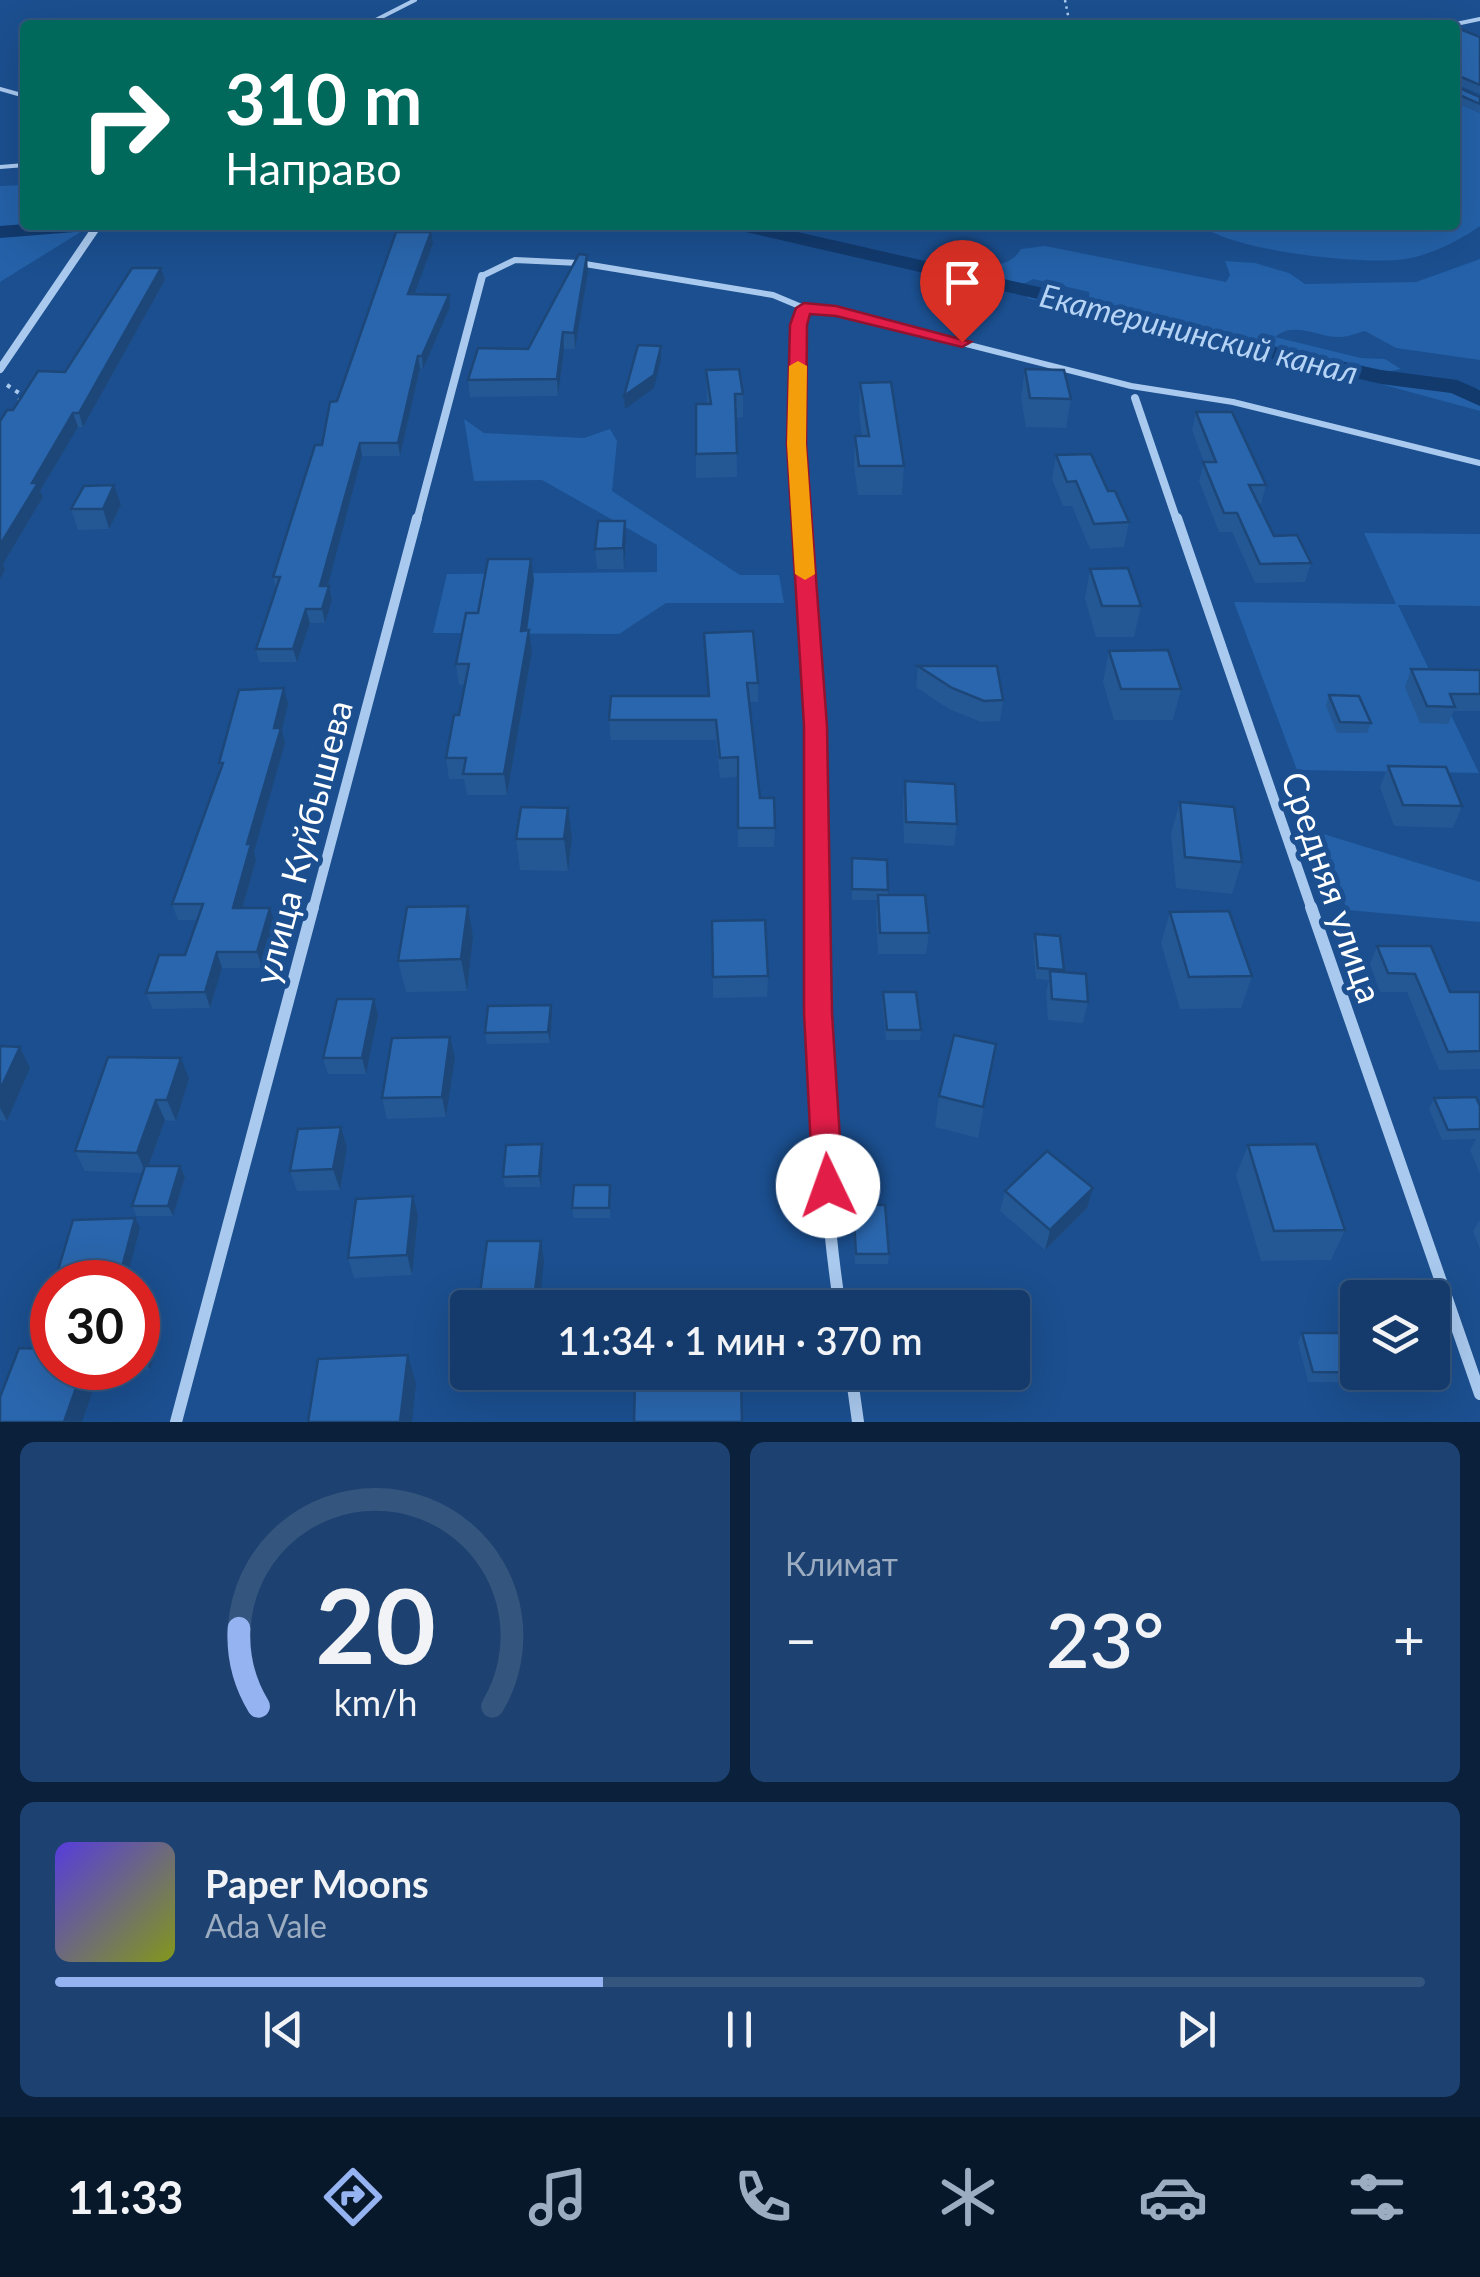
<!DOCTYPE html>
<html lang="ru">
<meta charset="utf-8">
<style>
:root{--surface:#143b6b;--page:#1d4271;--text:#f1f3f6;--muted:#9dadc1;--line:#33557e;--accent:#95b2f1}
body{margin:0;font-family:Lato,sans-serif;background:var(--page);color:var(--text);height:100vh;display:flex;flex-direction:column;font-size:38px;white-space:nowrap}
*{box-sizing:border-box;margin:0}
p{font-size:32px;color:var(--muted)}
.icon{flex:none;width:55px;height:55px;fill:none;stroke:currentColor;stroke-width:2;stroke-linecap:round;stroke-linejoin:round}
.map{position:relative;height:1422px;overflow:hidden}
.panel{display:flex;flex-direction:column;gap:20px;padding:20px;background:#0b203b;flex:1}
.panel>*{flex:none}
.top-card{position:absolute;left:20px;top:20px;width:1440px;height:210px;border-radius:10px;box-shadow:0 10px 40px #0002,0 0 0 2px var(--line);background:#00695c;color:#fff;overflow:hidden}
.fabs{position:absolute;left:1340px;top:1280px;display:grid;gap:20px}
.fabs a{display:grid;place-items:center;width:110px;height:110px;border-radius:10px;background:var(--surface);box-shadow:0 10px 40px #0002,0 0 0 2px var(--line);font-size:50px}
.speed{position:absolute;left:30px;top:1260px;display:flex;gap:20px;font-size:50px;font-weight:700;text-align:center}
.speed>*{display:grid;place-content:center;width:130px;height:130px;border-radius:50%;background:var(--surface);box-shadow:0 10px 40px #0002,0 0 0 2px var(--line);line-height:1}
.speed .limit{border:15px solid #d22;background:#fff;color:#111}
.pin{position:absolute;display:grid;place-items:center;width:85px;height:85px;color:#fff;margin:-102px -42px;border-radius:50% 50% 50% 0;rotate:-45deg;box-shadow:0 0 10px #0007}
.pin .icon{rotate:45deg}
.me{position:absolute;width:110px;margin:-55px;rotate:357deg;stroke-linejoin:round;filter:drop-shadow(0 0 8px #0008)}
.turn{display:flex;align-items:center;gap:35px;height:210px;padding:0 40px;font-size:45px}
.turn .icon{width:130px;height:130px;stroke-width:2.5}
.turn b{display:block;font-size:70px;line-height:85px}
.big{font-size:75px;font-weight:600;line-height:1.1}
.panel .card{flex:1;display:flex;flex-direction:column;justify-content:center;gap:15px;min-width:0;padding:0 35px;border-radius:15px;background:var(--page)}
.panel .dial{align-items:center;gap:0}
.dial svg{height:260px;overflow:visible;fill:none;stroke:var(--line);stroke-width:7;stroke-linecap:round;text-anchor:middle}
.dial text{fill:var(--text);stroke:none}
.song{display:flex;align-items:center;gap:30px}
.cover{width:120px;height:120px;border-radius:15px;background:linear-gradient(135deg,hsl(250 70% 55%),hsl(70 70% 35%))}
.played{height:10px;border-radius:5px;background:linear-gradient(90deg,var(--accent) 40%,var(--line) 40%)}
.keys{display:flex;justify-content:space-around;direction:ltr}
.heat{display:flex;justify-content:space-between;align-items:center;font-size:55px;direction:ltr}
.panel .tiles{flex:1;display:grid;gap:20px;grid-template-columns:1fr 1fr}
.card:last-child{grid-column:span 2}
.trip{position:absolute;left:450px;top:1290px;width:580px;height:100px;border-radius:10px;background:var(--surface);box-shadow:0 10px 40px #0002,0 0 0 2px var(--line);font-weight:600;line-height:100px;text-align:center}
.dock{display:flex;height:160px;justify-content:space-around;align-items:center;background:#08182b;color:var(--muted)}
.dock .icon{width:70px;height:70px}
.dock .active{color:var(--accent)}
.dock b{font-size:45px;color:var(--text)}
.map>svg:first-child{display:block}
</style>
<div class="map">
<svg width="1480" height="1422" viewBox="0 0 1480 1422">
<rect width="100%" height="100%" fill="#1b4f8f"/>
<g fill="#2461a8">
<path d="M 1455,102 L 1480,113 L 1480,226 C 1458,241 1437,252 1411,258 C 1371,267 1231,251 1201,225 L 1455,225 Z"/>
<polygon points="25,185 25,225 83,225 79,233 0,282 0,186"/>
<path d="M 1045,246 L 1226,282 L 1230,275 L 1225,261 L 1255,263 L 1289,273 L 1305,284 L 1416,282 L 1480,259 L 1480,360 L 1396,348 L 1365,331 C 1357,333 1348,337 1340,337 C 1319,338 1295,320 1275,337 L 1361,358 L 1385,359 L 1401,369 L 1386,372 L 1480,389 L 1480,411 L 1329,370 L 1111,323 L 1028,298 L 1021,290 L 1062,292 L 1090,302 L 1089,292 L 1033,279 C 1016,291 982,284 966,271 C 985,263 1009,270 1021,249 Z"/>
<polygon points="464,419 484,433 584,438 610,429 617,441 612,491 740,575 779,575 784,603 666,603 619,634 433,633 447,574 657,572 657,545 542,480 474,481"/>
<polygon points="1364,533 1480,534 1480,606 1398,605 1479,773 1297,770 1234,602 1396,604"/>
<polygon points="1320,833 1480,882 1480,922 1347,910"/>
</g>
<g fill="none" stroke-linecap="round" stroke-linejoin="round">
<g fill="#123a6d" fill-rule="evenodd">
<polygon points="25,224 84,225 85,226 75,232 0,238 0,226"/>
<polygon points="731,225 767,225 1052,290 1130,315 1381,370 1457,380 1480,390 1480,406 1451,393 1381,384 1177,336 1126,328 1046,301 741,231"/>
</g>
<polyline stroke="#a9c9ee" stroke-width="2.5" stroke-dasharray="2.5 4" stroke-linecap="butt" points="1065,0 1070,25"/>
<polyline stroke="#a9c9ee" stroke-width="4" stroke-dasharray="4 6" stroke-linecap="butt" points="7,385 19,393 20,401"/>
<g stroke="#a9c9ee" stroke-width="4">
<polyline points="366,25 415,0"/>
<polyline points="1451,25 1480,19"/>
<polyline points="0,89 25,96"/>
<polyline points="0,167 25,165"/>
</g>
<polyline stroke="#a9c9ee" stroke-width="6" points="482,276 515,260 579,263 773,295 804,308 836,311 1131,386 1233,402 1480,463"/>
<g stroke="#a9c9ee" stroke-width="8">
<polyline points="0,369 98,225"/>
<polyline points="1135,398 1177,521"/>
<polyline points="417,521 482,276"/>
<polyline points="801,521 796,444 799,325 804,308"/>
</g>
<g stroke="#a9c9ee" stroke-width="10">
<polyline points="801,518 816,726 817,910"/>
<polyline points="1177,518 1312,910"/>
<polyline points="313,910 417,518"/>
</g>
<g stroke="#a9c9ee" stroke-width="12">
<path d="M 817,907 C 818,1040 820,1177 840,1308"/>
<polyline points="1311,907 1480,1394"/>
<polyline points="851,1372 858,1422"/>
<polyline points="176,1422 313,907"/>
</g>
</g>
<g fill="#245895">
<polygon points="1455,30 1480,37 1480,94 1456,84"/>
<polygon points="1455,93 1480,104 1480,113 1455,102"/>
<polygon points="433,244 414,294 450,307 423,369 420,368 400,456 362,456 327,586 329,586 332,600 325,623 310,623 297,662 259,662 256,649 276,589 273,577 337,401"/>
<polygon points="161,268 165,280 83,427 78,427 40,491 43,497 3,564 5,570 0,579 13,410 65,372"/>
<polygon points="588,272 575,349 564,349 558,396 470,397 468,380 528,349"/>
<polygon points="1025,369 1071,399 1066,428 1026,427 1021,398"/>
<polygon points="706,370 743,394 743,417 736,418 737,477 696,478 696,454 707,404"/>
<polygon points="860,383 904,466 902,495 858,495 854,466 855,436 862,436 859,411"/>
<polygon points="1196,412 1266,485 1261,504 1258,504 1274,536 1311,563 1305,582 1255,583 1232,532 1219,532 1199,481 1204,462 1192,430"/>
<polygon points="1056,455 1108,491 1129,522 1124,547 1090,549 1072,506 1063,506 1052,479"/>
<polygon points="121,505 109,529 78,530 71,509"/>
<polygon points="625,521 626,541 624,569 597,569 595,549"/>
<polygon points="531,559 534,580 527,631 529,630 532,651 507,795 467,795 464,779 449,779 446,758 459,715 465,684 459,685 456,664 478,613"/>
<polygon points="1090,569 1141,606 1134,637 1096,637 1085,599"/>
<polygon points="704,633 758,683 758,702 749,702 760,798 775,828 774,847 738,847 738,777 720,778 716,740 611,740 609,720 708,696"/>
<polygon points="1109,651 1181,689 1173,720 1114,720 1103,682"/>
<polygon points="918,666 1003,700 1000,721 981,722 949,709 916,687"/>
<polygon points="1411,669 1480,670 1480,711 1454,711 1448,724 1420,723 1405,687"/>
<polygon points="1329,695 1371,723 1367,733 1337,733 1326,706"/>
<polygon points="288,704 282,730 285,743 254,852 256,860 243,908 270,908 275,924 262,968 222,968 210,1008 153,1009 146,993 185,955 197,920 178,920 172,904 221,768 219,763"/>
<polygon points="1388,766 1462,806 1453,828 1394,826 1380,787"/>
<polygon points="905,781 957,824 954,846 904,843 903,803"/>
<polygon points="1180,802 1242,862 1232,894 1176,888 1171,833"/>
<polygon points="516,839 572,839 568,871 520,870"/>
<polygon points="852,858 888,890 888,895 929,933 926,954 878,954 876,916 877,900 852,900"/>
<polygon points="468,906 473,937 467,991 406,992 398,961"/>
<polygon points="1170,912 1252,976 1241,1008 1180,1009 1161,943"/>
<polygon points="712,921 768,976 767,997 713,998"/>
<polygon points="1035,934 1064,970 1063,972 1088,1002 1083,1023 1048,1020 1046,992 1049,980 1036,979 1033,945"/>
<polygon points="1377,946 1450,992 1480,992 1480,1069 1439,1070 1407,992 1380,992 1370,964"/>
<polygon points="883,992 921,1030 920,1040 886,1040 882,1002"/>
<polygon points="378,1016 366,1074 328,1074 323,1058"/>
<polygon points="552,1016 550,1043 487,1044 485,1033"/>
<polygon points="996,1044 978,1138 935,1127 939,1096"/>
<polygon points="0,1046 20,1047 30,1068 7,1121 0,1120"/>
<polygon points="455,1058 446,1117 387,1119 382,1098"/>
<polygon points="189,1079 176,1121 165,1120 149,1166 180,1166 185,1177 173,1216 137,1216 132,1206 143,1173 85,1171 75,1151"/>
<polygon points="1434,1098 1480,1106 1480,1174 1470,1150 1476,1139 1442,1140 1429,1109"/>
<polygon points="542,1144 543,1155 541,1187 505,1187 503,1177"/>
<polygon points="1248,1145 1345,1230 1331,1260 1261,1261 1236,1175"/>
<polygon points="347,1148 340,1190 297,1191 290,1171"/>
<polygon points="610,1185 610,1218 574,1218 572,1208"/>
<polygon points="1093,1188 1087,1208 1045,1250 1000,1211 1005,1191"/>
<polygon points="853,1204 889,1254 888,1264 855,1264 852,1215"/>
<polygon points="418,1216 412,1275 354,1278 348,1258"/>
<polygon points="1479,1221 1480,1221 1480,1249 1473,1231"/>
<polygon points="140,1228 126,1282 60,1282 56,1277"/>
<polygon points="1302,1333 1434,1373 1428,1383 1308,1382 1298,1342"/>
<polygon points="138,1338 152,1338 157,1348 150,1370 107,1368 138,1368"/>
</g>
<g fill="#1d4779">
<polygon points="431,232 433,244 410,306 408,294"/>
<polygon points="587,255 588,272 575,349 574,333"/>
<polygon points="161,268 165,280 83,427 79,413"/>
<polygon points="449,295 450,307 423,369 422,356"/>
<polygon points="563,332 564,349 558,396 557,379"/>
<polygon points="661,346 661,359 654,388 625,409 624,396"/>
<polygon points="418,356 420,368 400,456 398,443"/>
<polygon points="73,413 78,427 40,491 43,497 3,564 5,570 0,579 0,545 32,483"/>
<polygon points="360,443 362,456 324,600 320,586"/>
<polygon points="114,485 121,505 109,529 103,509"/>
<polygon points="625,521 626,541 624,569 623,548"/>
<polygon points="531,559 534,580 524,651 521,631"/>
<polygon points="329,586 332,600 325,623 322,609"/>
<polygon points="306,609 310,623 297,662 293,649"/>
<polygon points="529,630 532,651 507,795 504,774"/>
<polygon points="284,688 288,704 282,730 285,743 254,852 256,860 238,924 233,908"/>
<polygon points="568,808 572,839 568,871 564,839"/>
<polygon points="468,906 473,937 467,991 461,959"/>
<polygon points="270,908 275,924 262,968 257,952"/>
<polygon points="217,952 222,968 210,1008 205,992"/>
<polygon points="374,999 378,1016 366,1074 362,1058"/>
<polygon points="551,1005 552,1016 550,1043 548,1032"/>
<polygon points="450,1037 455,1058 446,1117 442,1097"/>
<polygon points="20,1047 30,1068 7,1121 0,1108 0,1090"/>
<polygon points="181,1058 189,1079 176,1121 167,1100"/>
<polygon points="156,1100 165,1120 146,1173 137,1153"/>
<polygon points="341,1127 347,1148 340,1190 333,1169"/>
<polygon points="542,1144 543,1155 541,1187 539,1176"/>
<polygon points="180,1166 185,1177 173,1216 168,1206"/>
<polygon points="1093,1188 1087,1208 1045,1250 1050,1230"/>
<polygon points="413,1196 418,1216 412,1275 407,1255"/>
<polygon points="135,1218 140,1228 126,1282 124,1282 120,1275"/>
<polygon points="541,1241 544,1261 539,1308 533,1308"/>
<polygon points="152,1338 157,1348 150,1370 145,1361"/>
<polygon points="408,1355 416,1384 412,1422 400,1422"/>
<polygon points="83,1368 99,1368 100,1370 82,1422 64,1422"/>
</g>
<g fill="#2a66ad" stroke="#1d4779" stroke-width="2.5">
<polygon points="1460,29 1480,37 1480,85 1459,76 1455,78 1455,30"/>
<polygon points="1455,86 1480,97 1480,104 1455,93"/>
<polygon points="396,232 431,232 408,294 449,295 422,356 418,356 398,443 360,443 320,586 329,586 322,609 306,609 293,649 256,649 280,577 273,577 315,445 322,445 330,402 337,401"/>
<polygon points="579,254 587,255 574,333 563,332 557,379 468,380 478,348 528,349"/>
<polygon points="132,268 161,268 79,413 73,413 32,483 38,483 0,545 0,421 7,410 13,410 38,371 65,372"/>
<polygon points="638,345 661,346 654,375 624,396"/>
<polygon points="739,369 743,394 735,394 737,453 696,454 696,404 711,404 706,370"/>
<polygon points="1025,369 1064,370 1071,399 1030,398"/>
<polygon points="891,382 904,466 859,466 855,436 869,436 860,383"/>
<polygon points="1196,412 1232,412 1266,485 1249,485 1274,536 1297,535 1311,563 1260,564 1237,513 1224,513 1203,462 1216,462"/>
<polygon points="1091,454 1108,491 1115,491 1129,522 1094,524 1076,481 1067,482 1056,455"/>
<polygon points="114,485 103,509 71,509 84,486"/>
<polygon points="598,521 625,521 623,548 595,549"/>
<polygon points="488,559 531,559 521,631 529,630 504,774 463,774 466,758 446,758 454,715 459,715 469,664 456,664 466,613 478,613"/>
<polygon points="1128,568 1141,606 1102,606 1090,569"/>
<polygon points="753,631 758,683 747,683 760,798 774,798 775,828 738,828 738,757 720,758 716,720 609,720 611,696 709,696 704,633"/>
<polygon points="1168,650 1181,689 1121,689 1109,651"/>
<polygon points="918,666 997,666 1003,700 984,701 952,688"/>
<polygon points="1411,669 1480,670 1480,694 1450,694 1455,707 1427,706"/>
<polygon points="284,688 274,728 281,728 247,844 251,844 233,908 270,908 257,952 217,952 205,992 146,993 159,955 185,955 203,904 172,904 223,763 219,763 239,690"/>
<polygon points="1329,695 1359,696 1371,723 1340,722"/>
<polygon points="1388,766 1446,767 1462,806 1403,805"/>
<polygon points="905,781 955,784 957,824 906,822"/>
<polygon points="1180,802 1234,807 1242,862 1185,857"/>
<polygon points="521,807 568,808 564,839 516,839"/>
<polygon points="852,858 887,860 888,890 852,889"/>
<polygon points="878,895 925,895 929,933 880,933"/>
<polygon points="468,906 461,959 398,961 407,907"/>
<polygon points="1229,911 1252,976 1189,977 1170,912"/>
<polygon points="765,920 768,976 713,977 712,921"/>
<polygon points="1035,934 1060,936 1064,970 1038,968"/>
<polygon points="1377,946 1431,946 1450,992 1480,992 1480,1051 1448,1052 1415,974 1388,973"/>
<polygon points="1050,971 1086,974 1088,1002 1052,999"/>
<polygon points="883,992 916,992 921,1030 887,1030"/>
<polygon points="337,999 374,999 362,1058 323,1058"/>
<polygon points="551,1005 548,1032 485,1033 488,1006"/>
<polygon points="954,1035 996,1044 983,1107 939,1096"/>
<polygon points="450,1037 442,1097 382,1098 392,1038"/>
<polygon points="0,1046 20,1047 0,1090"/>
<polygon points="108,1057 181,1058 167,1100 156,1100 137,1153 75,1151"/>
<polygon points="1476,1097 1480,1106 1480,1129 1448,1130 1434,1098"/>
<polygon points="341,1127 333,1169 290,1171 298,1129"/>
<polygon points="542,1144 539,1176 503,1177 506,1145"/>
<polygon points="1316,1144 1345,1230 1274,1231 1248,1145"/>
<polygon points="1047,1151 1093,1188 1050,1230 1005,1191"/>
<polygon points="145,1166 180,1166 168,1206 132,1206"/>
<polygon points="574,1185 610,1185 609,1208 572,1208"/>
<polygon points="413,1196 407,1255 348,1258 356,1199"/>
<polygon points="853,1204 885,1205 889,1254 856,1254"/>
<polygon points="135,1218 120,1275 56,1277 73,1220"/>
<polygon points="487,1241 541,1241 533,1308 478,1308"/>
<polygon points="1302,1333 1358,1333 1358,1372 1432,1372 1432,1369 1434,1373 1313,1372"/>
<polygon points="138,1338 152,1338 145,1361 138,1360"/>
<polygon points="19,1348 52,1349 52,1368 83,1368 64,1422 0,1422 0,1397"/>
<polygon points="408,1355 400,1422 308,1422 318,1359"/>
<polygon points="741,1377 742,1422 634,1422 635,1381"/>
</g>
<polygon fill="#e11d48" stroke="#92132f" stroke-width="2.5" points="804,303 836,306 971,342 962,347 836,316 810,314 807,325 806,444 827,726 832,1013 843,1186 839,1196 828,1200 817,1196 813,1186 804,1013 804,726 787,444 790,325 796,308"/>
<polygon fill="#f59e0b" points="798,361 807,366 806,444 815,574 805,580 795,574 787,444 789,366"/>
<g text-anchor="middle" dominant-baseline="central" stroke-width="10" stroke-linejoin="round" paint-order="stroke">
<g font-size="32" font-style="italic" fill="#b5d3f5" stroke="#1b4f8f">
<text transform="translate(1199 333) rotate(14)">Екатерининский канал</text>
</g>
<g font-size="35" fill="#fff" stroke="#1b4f8f">
<text transform="translate(302 842) rotate(-75)">улица Куйбышева</text>
<text transform="translate(1333 887) rotate(71)">Средняя улица</text>
</g>
</g>
</svg>
<div class="fabs">
<a><svg class="icon" aria-label="layers" viewBox="0 0 24 24"><path d="M12 4l9 5-9 5-9-5zM3 14l9 5 9-5"/></svg></a>
</div>
<div class="speed"><div class="limit">30</div></div>
<div class="pin" style="left:962px;top:342px;background:#d93025"><svg class="icon" aria-label="arrive" viewBox="0 0 24 24"><path d="M6 21V4h12l-3 4 3 4H6"/></svg></div>
<svg class="me" style="left:828px;top:1186px" viewBox="-20 -20 40 40"><circle r="19" fill="#fff"/><path d="M0-13L10 11 0 6-10 11z" fill="#e11d48"/></svg>
<div class="trip">11:34 · 1 мин · 370 m</div>
<div class="top-card">
<div class="turn"><svg class="icon" aria-label="right" viewBox="0 0 24 24"><path d="M7 20v-9h11M14 6l5 5-5 5"/></svg><div><b>310 m</b>Направо</div></div>
</div>
</div>
<section class="panel">
<div class="tiles">
<div class="card dial"><svg viewBox="0 0 100 80">
<path d="M14 69A42 42 0 1 1 86 69"/>
<path d="M14 69A42 42 0 0 1 8 45" stroke="#95b2f1"/>
<text x="50" y="56" font-size="32" font-weight="700">20</text>
<text x="50" y="72" font-size="11">km/h</text>
</svg></div>
<div class="card"><p>Климат</p>
<div class="heat"><a>−</a><b class="big">23°</b><a>+</a></div>
</div>
<div class="card">
<div class="song"><i class="cover"></i><div><b>Paper Moons</b><p>Ada Vale</p></div></div>
<div class="played"></div>
<div class="keys"><svg class="icon" aria-label="previous" viewBox="0 0 24 24"><path d="M18 5L8 12l10 7zM5 5v14"/></svg><svg class="icon" aria-label="pause" viewBox="0 0 24 24"><path d="M8 5v14M16 5v14"/></svg><svg class="icon" aria-label="next" viewBox="0 0 24 24"><path d="M6 5l10 7-10 7zM19 5v14"/></svg></div>
</div>
</div>
</section>
<nav class="dock">
<b>11:33</b>
<svg class="icon active" aria-label="directions" viewBox="0 0 24 24"><path d="M12 3l9 9-9 9-9-9zM9 14v-3h6M13 9l2 2-2 2"/></svg>
<svg class="icon" aria-label="music" viewBox="0 0 24 24"><path d="M9 18V5l10-2v13"/><circle cx="6" cy="18" r="3"/><circle cx="16" cy="16" r="3"/></svg>
<svg class="icon" aria-label="phone" viewBox="0 0 24 24"><path d="M5 4h4l2 5-3 2q2 4 5 5l2-3 5 2v4C11 20 4 13 5 4z"/></svg>
<svg class="icon" aria-label="climate" viewBox="0 0 24 24"><path d="M12 3v18M4 7l16 10M4 17L20 7"/></svg>
<svg class="icon" aria-label="car" viewBox="0 0 24 24"><path d="M5 17H2v-5l4-1 3-4h7l3 4 3 1v5h-3M9 17h6M6 11h13"/><circle cx="7" cy="17" r="2"/><circle cx="17" cy="17" r="2"/></svg>
<svg class="icon" aria-label="filters" viewBox="0 0 24 24"><path d="M4 7h16M4 17h16"/><circle cx="9" cy="7" r="2"/><circle cx="15" cy="17" r="2"/></svg>
</nav>
